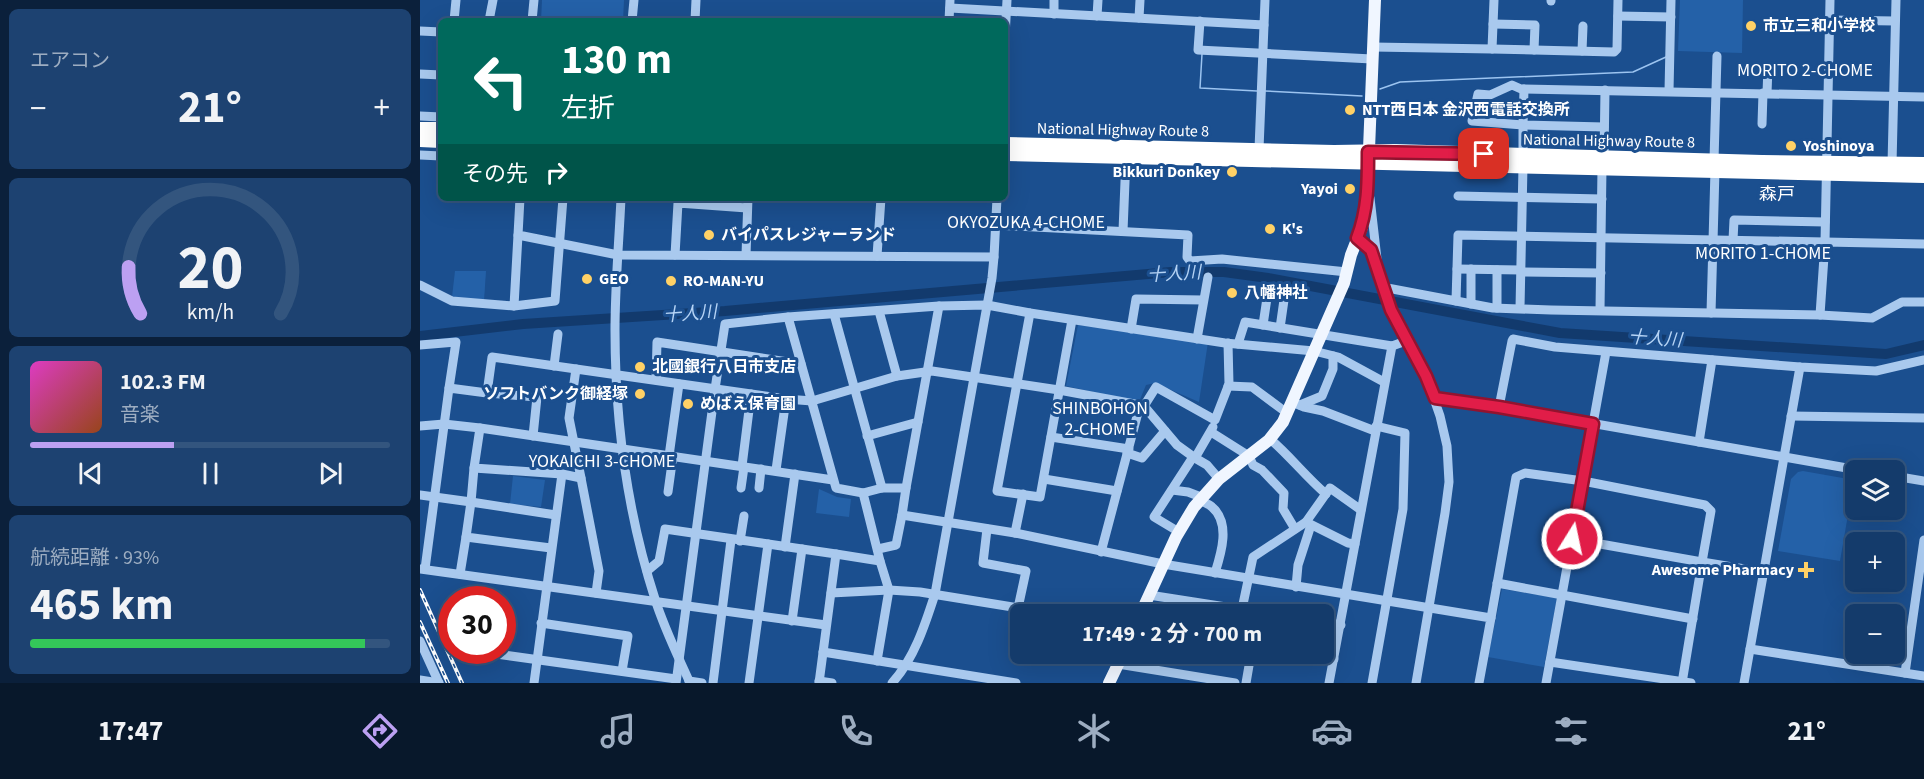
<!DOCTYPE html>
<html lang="ja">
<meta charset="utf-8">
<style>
:root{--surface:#143b6b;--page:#1d4271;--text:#f1f3f6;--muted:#9dadc1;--line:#33557e;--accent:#bca0f2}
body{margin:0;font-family:"Source Sans 3","Noto Sans JP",sans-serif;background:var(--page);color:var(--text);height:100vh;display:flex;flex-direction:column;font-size:22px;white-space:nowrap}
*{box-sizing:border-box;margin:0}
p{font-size:20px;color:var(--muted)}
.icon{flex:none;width:33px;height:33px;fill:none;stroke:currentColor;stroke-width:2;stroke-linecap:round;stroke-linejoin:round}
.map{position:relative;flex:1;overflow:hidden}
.side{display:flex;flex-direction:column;gap:9px;padding:9px;background:#0b203b;width:420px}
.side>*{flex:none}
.banner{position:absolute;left:18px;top:18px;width:570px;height:183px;border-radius:9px;box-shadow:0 6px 24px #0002,0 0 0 2px var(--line);background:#00695c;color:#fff;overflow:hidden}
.buttons{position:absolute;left:1425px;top:460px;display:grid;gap:12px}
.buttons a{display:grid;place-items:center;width:60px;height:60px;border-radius:9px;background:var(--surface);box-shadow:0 6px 24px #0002,0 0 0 2px var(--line);font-size:30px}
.speed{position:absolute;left:18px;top:586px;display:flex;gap:12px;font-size:30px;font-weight:700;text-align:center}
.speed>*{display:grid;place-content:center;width:78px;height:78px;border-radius:50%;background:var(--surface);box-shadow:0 6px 24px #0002,0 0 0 2px var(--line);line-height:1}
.speed .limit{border:9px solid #d22;background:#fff;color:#111}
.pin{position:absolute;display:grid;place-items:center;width:51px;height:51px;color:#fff;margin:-26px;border-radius:12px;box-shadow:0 3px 9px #0006}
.me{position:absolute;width:66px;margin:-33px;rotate:10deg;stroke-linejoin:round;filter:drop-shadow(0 0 4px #0008)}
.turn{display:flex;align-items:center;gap:21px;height:126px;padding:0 24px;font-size:27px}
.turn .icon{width:78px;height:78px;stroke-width:2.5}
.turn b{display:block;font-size:42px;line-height:51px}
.then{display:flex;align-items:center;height:57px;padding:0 24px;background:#0003;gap:12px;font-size:22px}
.big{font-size:45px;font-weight:700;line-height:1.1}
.side .widget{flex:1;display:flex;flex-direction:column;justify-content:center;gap:9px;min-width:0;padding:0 21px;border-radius:9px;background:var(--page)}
.side .dial{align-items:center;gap:0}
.dial svg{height:156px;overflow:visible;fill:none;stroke:var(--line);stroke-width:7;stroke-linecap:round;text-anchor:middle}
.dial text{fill:var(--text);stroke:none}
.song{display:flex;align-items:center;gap:18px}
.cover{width:72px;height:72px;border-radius:9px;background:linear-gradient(135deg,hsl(310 70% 55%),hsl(20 70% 35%))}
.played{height:6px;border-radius:3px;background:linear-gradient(90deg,var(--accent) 40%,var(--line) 40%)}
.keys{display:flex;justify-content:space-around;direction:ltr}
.heat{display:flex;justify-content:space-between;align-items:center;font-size:33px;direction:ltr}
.charge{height:9px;border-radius:4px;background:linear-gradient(90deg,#34c759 93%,var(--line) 0)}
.trip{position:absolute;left:590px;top:604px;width:324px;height:60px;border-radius:9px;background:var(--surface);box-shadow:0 6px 24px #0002,0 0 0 2px var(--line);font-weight:700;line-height:60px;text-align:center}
.tab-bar{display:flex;height:96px;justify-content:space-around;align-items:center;background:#08182b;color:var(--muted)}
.tab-bar .icon{width:42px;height:42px}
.tab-bar .active{color:var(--accent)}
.tab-bar b{font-size:27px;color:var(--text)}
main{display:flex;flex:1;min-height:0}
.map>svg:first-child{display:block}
</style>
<main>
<section class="side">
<div class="widget"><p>エアコン</p>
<div class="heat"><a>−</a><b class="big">21°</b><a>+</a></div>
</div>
<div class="widget dial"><svg viewBox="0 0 100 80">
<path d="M14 69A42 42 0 1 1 86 69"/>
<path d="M14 69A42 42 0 0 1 8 45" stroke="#bca0f2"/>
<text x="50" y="56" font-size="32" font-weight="700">20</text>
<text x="50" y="72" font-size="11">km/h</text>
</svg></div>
<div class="widget">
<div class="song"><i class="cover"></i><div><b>102.3 FM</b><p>音楽</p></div></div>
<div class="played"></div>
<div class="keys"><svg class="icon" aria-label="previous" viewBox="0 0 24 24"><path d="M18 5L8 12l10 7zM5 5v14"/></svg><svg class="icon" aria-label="pause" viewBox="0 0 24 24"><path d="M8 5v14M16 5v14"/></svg><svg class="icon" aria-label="next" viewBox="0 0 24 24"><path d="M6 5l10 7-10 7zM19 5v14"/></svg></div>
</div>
<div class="widget"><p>航続距離 · 93%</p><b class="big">465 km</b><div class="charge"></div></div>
</section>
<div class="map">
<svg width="1504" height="683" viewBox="0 0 1504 683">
<rect width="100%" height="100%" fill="#1b4f8f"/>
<g fill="#2461a8">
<polygon points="122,0 204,0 203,21 121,21"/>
<polygon points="1260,0 1323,0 1322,53 1258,51"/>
<polygon points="35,271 66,271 64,301 32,297"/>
<polygon points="658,325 788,342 779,402 735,383 726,385 719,402 646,386"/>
<polygon points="1383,471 1434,480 1420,561 1358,551 1371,479 1378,472"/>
<polygon points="93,476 125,480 121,507 90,504"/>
<polygon points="399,489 417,497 431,499 429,517 396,513"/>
<polygon points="1082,589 1137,598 1124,667 1068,657"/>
</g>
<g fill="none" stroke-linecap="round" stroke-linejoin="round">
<g stroke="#9cc4f0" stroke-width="1.5">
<polyline points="782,54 780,88 837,91"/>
<polyline points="960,89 980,82 1213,72 1246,57"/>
<polyline points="845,91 942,96"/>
</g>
<polyline stroke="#123a6d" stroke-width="10" points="0,336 103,324 305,311 751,272 804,272 848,278 1140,333 1466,354 1504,345"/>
<g stroke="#a9c9ee" stroke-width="9">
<polyline points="1131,1 1131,0"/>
<polyline points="530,8 844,25 845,0"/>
<polyline points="634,14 634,0"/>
<polyline points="677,16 678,0"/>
<polyline points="1198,16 1251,17"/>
<polyline points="719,18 720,0"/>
<polyline points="1409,20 1475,21"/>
<polyline points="34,21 36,0"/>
<polyline points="69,21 73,0"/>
<polyline points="112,21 114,0"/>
<polyline points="212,21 214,0"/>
<polyline points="275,21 276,0"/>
<polyline points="529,21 530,0"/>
<polyline points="780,21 778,50 952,59"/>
<polyline points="1073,24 1115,25 1114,50"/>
<polyline points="0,31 21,32"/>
<polyline points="585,37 587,0"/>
<polyline points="953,47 1072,49 1074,0"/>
<polyline points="1072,49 1194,52 1197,49 1198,0"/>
<polyline points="1162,51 1163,26"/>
<polyline points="0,74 21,75"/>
<polyline points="1104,89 1103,125 1184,127"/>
<polyline points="1249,91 1251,0"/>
<polyline points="1347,93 1348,67"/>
<polyline points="0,116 21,117"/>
<polyline points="1342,124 1343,93"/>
<polyline points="839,149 844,25"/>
<polyline points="0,155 21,156"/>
<polyline points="1103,156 1103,125 1052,121 1058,94 1070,95 1092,85 1101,89 1504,97"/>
<polyline points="1184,157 1185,90"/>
<polyline points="1294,160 1297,56"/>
<polyline points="1472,164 1476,0"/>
<polyline points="1038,196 1182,199"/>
<path d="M 100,198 L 98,235 L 198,255 L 574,257 L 572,278 L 515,594 C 505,625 494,659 472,683"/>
<path d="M 201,198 C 199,242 195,286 195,330 C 195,421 207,512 235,599 C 244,628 258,656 270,683"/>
<polyline points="950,198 957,259"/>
<polyline points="576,225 768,235 767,257 770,261 802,259 927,272"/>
<polyline points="703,231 706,157"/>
<polyline points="937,238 951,250 971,310 1006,376 1020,416 1027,446 1029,482 1025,513 996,683"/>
<polyline points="1313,240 1314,220 1405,222"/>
<polyline points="255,255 258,203 327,208"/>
<polyline points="326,255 328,198"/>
<polyline points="457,256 461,198"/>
<polyline points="574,257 577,198"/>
<polyline points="1037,269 1101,270"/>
<polyline points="1101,272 1181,273"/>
<polyline points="0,285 32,301 94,306 135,301 143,198"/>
<polyline points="962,287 1036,301 1038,235 1405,242 1410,0"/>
<polyline points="1036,301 1073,308 1131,310 1400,315 1405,242 1504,244"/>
<polyline points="1051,304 1051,269"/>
<polyline points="94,306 98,235"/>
<polyline points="1077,308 1077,270"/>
<polyline points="1100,308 1103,166"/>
<polyline points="1180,310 1182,168"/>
<polyline points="459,311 477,376"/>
<polyline points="610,313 577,491 620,497 652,320"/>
<polyline points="1291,313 1295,170"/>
<polyline points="414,314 462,488"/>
<polyline points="1400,315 1452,318 1482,302 1504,302"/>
<polyline points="368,317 416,488 443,493"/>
<polyline points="843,325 847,298"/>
<polyline points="860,328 864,300"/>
<polyline points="711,329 716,299 783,300"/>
<polyline points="777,339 788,277"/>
<polyline points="818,344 825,322 972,346"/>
<polyline points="0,345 36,342 29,388"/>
<polyline points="134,366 138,334"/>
<polyline points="236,380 237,342 381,364"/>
<polyline points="808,386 832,387 867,413"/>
<polyline points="67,393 117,397 113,436"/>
<polyline points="1015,398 1079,407 1444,471"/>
<polyline points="872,402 884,407 903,411 955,431"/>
<polyline points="880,405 902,396 913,369 913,356"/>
<polyline points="724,406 757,445 775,458"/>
<polyline points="1079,407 1092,341 1093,339 1135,347 1380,367 1456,371 1504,360"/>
<polyline points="1371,416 1504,418"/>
<polyline points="0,426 24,424 60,428"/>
<polyline points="793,427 775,458 787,465 799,479"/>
<polyline points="791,432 829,456 833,465 842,470 864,493 863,509 875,529"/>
<polyline points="447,436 498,422"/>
<polyline points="631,437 709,449"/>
<path d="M 850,439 C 870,456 886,477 906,494"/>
<polyline points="1279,442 1292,360"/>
<polyline points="707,453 722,458 745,431"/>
<polyline points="249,456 259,384"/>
<polyline points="322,466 331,394"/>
<polyline points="356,470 366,399"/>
<polyline points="142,474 54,468 60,428 413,480"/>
<polyline points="1474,476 1504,481"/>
<polyline points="161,478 179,571 176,593"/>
<polyline points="624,479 697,491"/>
<polyline points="321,488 324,467"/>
<polyline points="339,488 341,469"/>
<polyline points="486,488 482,515 595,533 743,564 1071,618 1059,683"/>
<polyline points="752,490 768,492 781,497"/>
<polyline points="248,492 253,456"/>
<polyline points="0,495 51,502 54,468"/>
<path d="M 779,500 C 783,502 789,504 792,507 C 811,523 801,554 795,573"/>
<polyline points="886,522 928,543 935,544"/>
<polyline points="567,529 563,563 606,571 598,608"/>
<polyline points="759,532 734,517 773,457"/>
<polyline points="595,533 603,494"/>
<polyline points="1152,539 1282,562 1262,683"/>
<polyline points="320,541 324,516"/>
<polyline points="348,544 416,554 399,683"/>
<polyline points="365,547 375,474"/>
<polyline points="131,548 46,537 51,502 136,515"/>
<polyline points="458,549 476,545 482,515"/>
<polyline points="681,552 720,405 724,406 736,387 795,420 809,384 808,343"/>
<polyline points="416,554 460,561 443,493 462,488 486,488 519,306"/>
<polyline points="0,569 406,625"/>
<polyline points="5,569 29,388 67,393 72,357 156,369"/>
<polyline points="227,571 239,561 245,529 348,544 329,683"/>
<polyline points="40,574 46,537"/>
<polyline points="1077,583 1273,619"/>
<polyline points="876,587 878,565 891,525"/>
<polyline points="411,593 469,590 500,592 642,615"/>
<polyline points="729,595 838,612 838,615"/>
<polyline points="822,609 833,557 886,522 910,488 941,510"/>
<polyline points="838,612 860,615"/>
<polyline points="1071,618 1096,477 1105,473 1163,481 1285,505 1291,511 1282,562 1343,572"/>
<polyline points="372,621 382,549"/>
<polyline points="903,622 921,625"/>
<polyline points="121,623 208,636 202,671"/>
<polyline points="0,641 19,683"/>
<polyline points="1330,649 1504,676"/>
<polyline points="55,651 256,679"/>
<polyline points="403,652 596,683"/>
<polyline points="882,654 914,659"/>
<polyline points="457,661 469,590 460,561"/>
<polyline points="1130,662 1271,683"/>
<polyline points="698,664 815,683"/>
<polyline points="1485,673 1504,540"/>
<polyline points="0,680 19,683"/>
<polyline points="269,681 282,683"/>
<polyline points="399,681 412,683"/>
<polyline points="114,683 142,474 161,478 149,418 156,369 366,399 392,401 477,376 512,371 639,390 720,405"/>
<polyline points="256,683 295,389 305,324 368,317 519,306 567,305 610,313 805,343 894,351 918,357 964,382"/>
<polyline points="293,683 311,540"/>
<polyline points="826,683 831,654"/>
<polyline points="909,683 972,346 986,341"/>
<polyline points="952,683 983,509 985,433 956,426"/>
<polyline points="1126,683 1186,352"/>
<polyline points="1324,683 1380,367"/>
</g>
<g stroke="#f0f6ff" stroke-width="12">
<polyline points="720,615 756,537 774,507 799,479 849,440 863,422 924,283 931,255 942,227 947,199 955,0"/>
<polyline points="689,683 703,654"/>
</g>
<g stroke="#fff" stroke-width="14">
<polyline points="0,129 21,129"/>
<polyline points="0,140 21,141"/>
<polyline points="585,144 914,152 974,151 1342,162 1504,164"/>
<polyline points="585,154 1504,176"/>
</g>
<g stroke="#fff" stroke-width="4">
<g id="rail">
<polyline points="0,590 42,683"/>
<polyline points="0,622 28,683"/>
</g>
</g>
<use href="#rail" stroke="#1b4f8f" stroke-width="1.5" stroke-dasharray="4.5" stroke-linecap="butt"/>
</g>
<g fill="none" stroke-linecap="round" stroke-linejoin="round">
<g stroke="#92132f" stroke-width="15">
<path id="route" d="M 1064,154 L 948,152 C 948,182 948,210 937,238 L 951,250 L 971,310 L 1006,376 L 1015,398 L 1079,407 L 1173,424 L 1152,539"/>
</g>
<use href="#route" stroke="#e11d48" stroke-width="10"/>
</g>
<g fill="#ffd166" stroke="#1b4f8f" stroke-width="2">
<circle cx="1331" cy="26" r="6"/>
<circle cx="930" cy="110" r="6"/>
<circle cx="1371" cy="146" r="6"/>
<circle cx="812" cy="172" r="6"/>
<circle cx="930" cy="189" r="6"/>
<circle cx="850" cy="229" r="6"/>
<circle cx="289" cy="235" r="6"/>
<circle cx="167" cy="279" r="6"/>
<circle cx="251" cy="281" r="6"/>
<circle cx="812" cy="293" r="6"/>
<circle cx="220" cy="367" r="6"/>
<circle cx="220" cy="394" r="6"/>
<circle cx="268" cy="404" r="6"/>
<path d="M1383 561h6v6h6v6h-6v6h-6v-6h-6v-6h6z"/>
</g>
<g text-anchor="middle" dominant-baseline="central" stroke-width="6" stroke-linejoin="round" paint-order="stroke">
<g font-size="16" font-weight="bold" fill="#fff" stroke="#1b4f8f" text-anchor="start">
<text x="1343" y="26">市立三和小学校</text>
<text x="942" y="110">NTT西日本 金沢西電話交換所</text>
<text x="1383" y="146">Yoshinoya</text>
<text x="800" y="172" text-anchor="end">Bikkuri Donkey</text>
<text x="918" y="189" text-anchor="end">Yayoi</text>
<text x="862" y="229">K's</text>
<text x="301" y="235">バイパスレジャーランド</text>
<text x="179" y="279">GEO</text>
<text x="263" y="281">RO-MAN-YU</text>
<text x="824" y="293">八幡神社</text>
<text x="232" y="367">北國銀行八日市支店</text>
<text x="208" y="394" text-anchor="end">ソフトバンク御経塚</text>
<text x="280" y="404">めばえ保育園</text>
<text x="1374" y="570" text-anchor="end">Awesome Pharmacy</text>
</g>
<g font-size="16" fill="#fff" stroke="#1b4f8f">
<text transform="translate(703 130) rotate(1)">National Highway Route 8</text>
<text transform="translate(1189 141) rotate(1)">National Highway Route 8</text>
</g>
<g font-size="18" fill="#fff" stroke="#1b4f8f">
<text x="1385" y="70">MORITO 2-CHOME</text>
<text x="1357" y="194">森戸</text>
<text x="606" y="222">OKYOZUKA 4-CHOME</text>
<text x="1343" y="253">MORITO 1-CHOME</text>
<text x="680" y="408">SHINBOHON<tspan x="680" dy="21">2-CHOME</tspan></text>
<text x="182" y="461">YOKAICHI 3-CHOME</text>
</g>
<g font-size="18" font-style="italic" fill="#b5d3f5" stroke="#1b4f8f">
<text transform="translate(754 274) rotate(-3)">十人川</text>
<text transform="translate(270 314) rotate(-4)">十人川</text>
<text transform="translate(1235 339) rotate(4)">十人川</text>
</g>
</g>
</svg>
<div class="buttons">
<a><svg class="icon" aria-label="layers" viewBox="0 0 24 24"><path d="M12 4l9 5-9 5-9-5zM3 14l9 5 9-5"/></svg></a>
<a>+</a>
<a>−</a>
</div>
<div class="speed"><div class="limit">30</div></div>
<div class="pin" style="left:1064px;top:154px;background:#d93025"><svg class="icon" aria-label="arrive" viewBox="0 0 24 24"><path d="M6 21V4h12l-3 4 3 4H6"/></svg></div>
<svg class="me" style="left:1152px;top:539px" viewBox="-20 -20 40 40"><circle r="17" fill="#e11d48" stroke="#fff" stroke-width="3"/><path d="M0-11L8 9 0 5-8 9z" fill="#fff"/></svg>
<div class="trip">17:49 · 2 分 · 700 m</div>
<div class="banner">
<div class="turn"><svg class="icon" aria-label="left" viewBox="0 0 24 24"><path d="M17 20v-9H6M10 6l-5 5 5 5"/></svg><div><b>130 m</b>左折</div></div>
<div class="then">その先<svg class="icon" aria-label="right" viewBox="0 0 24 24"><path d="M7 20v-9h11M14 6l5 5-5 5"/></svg></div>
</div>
</div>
</main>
<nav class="tab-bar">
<b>17:47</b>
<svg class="icon active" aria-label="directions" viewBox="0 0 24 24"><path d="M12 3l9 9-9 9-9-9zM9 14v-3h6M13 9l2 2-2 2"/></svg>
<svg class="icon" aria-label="music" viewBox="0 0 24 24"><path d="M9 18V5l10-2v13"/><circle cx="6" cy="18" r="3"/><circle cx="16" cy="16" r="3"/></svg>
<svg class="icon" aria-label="phone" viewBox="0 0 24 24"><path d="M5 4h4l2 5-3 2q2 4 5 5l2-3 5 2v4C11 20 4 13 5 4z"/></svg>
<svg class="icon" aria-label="climate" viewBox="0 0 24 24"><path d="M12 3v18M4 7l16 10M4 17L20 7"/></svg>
<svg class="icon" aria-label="car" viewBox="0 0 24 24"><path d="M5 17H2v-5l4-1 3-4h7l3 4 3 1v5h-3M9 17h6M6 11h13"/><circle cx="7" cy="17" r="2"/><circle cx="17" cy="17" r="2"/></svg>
<svg class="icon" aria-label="filters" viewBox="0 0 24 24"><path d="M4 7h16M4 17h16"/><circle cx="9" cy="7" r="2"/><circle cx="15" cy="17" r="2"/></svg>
<b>21°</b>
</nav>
